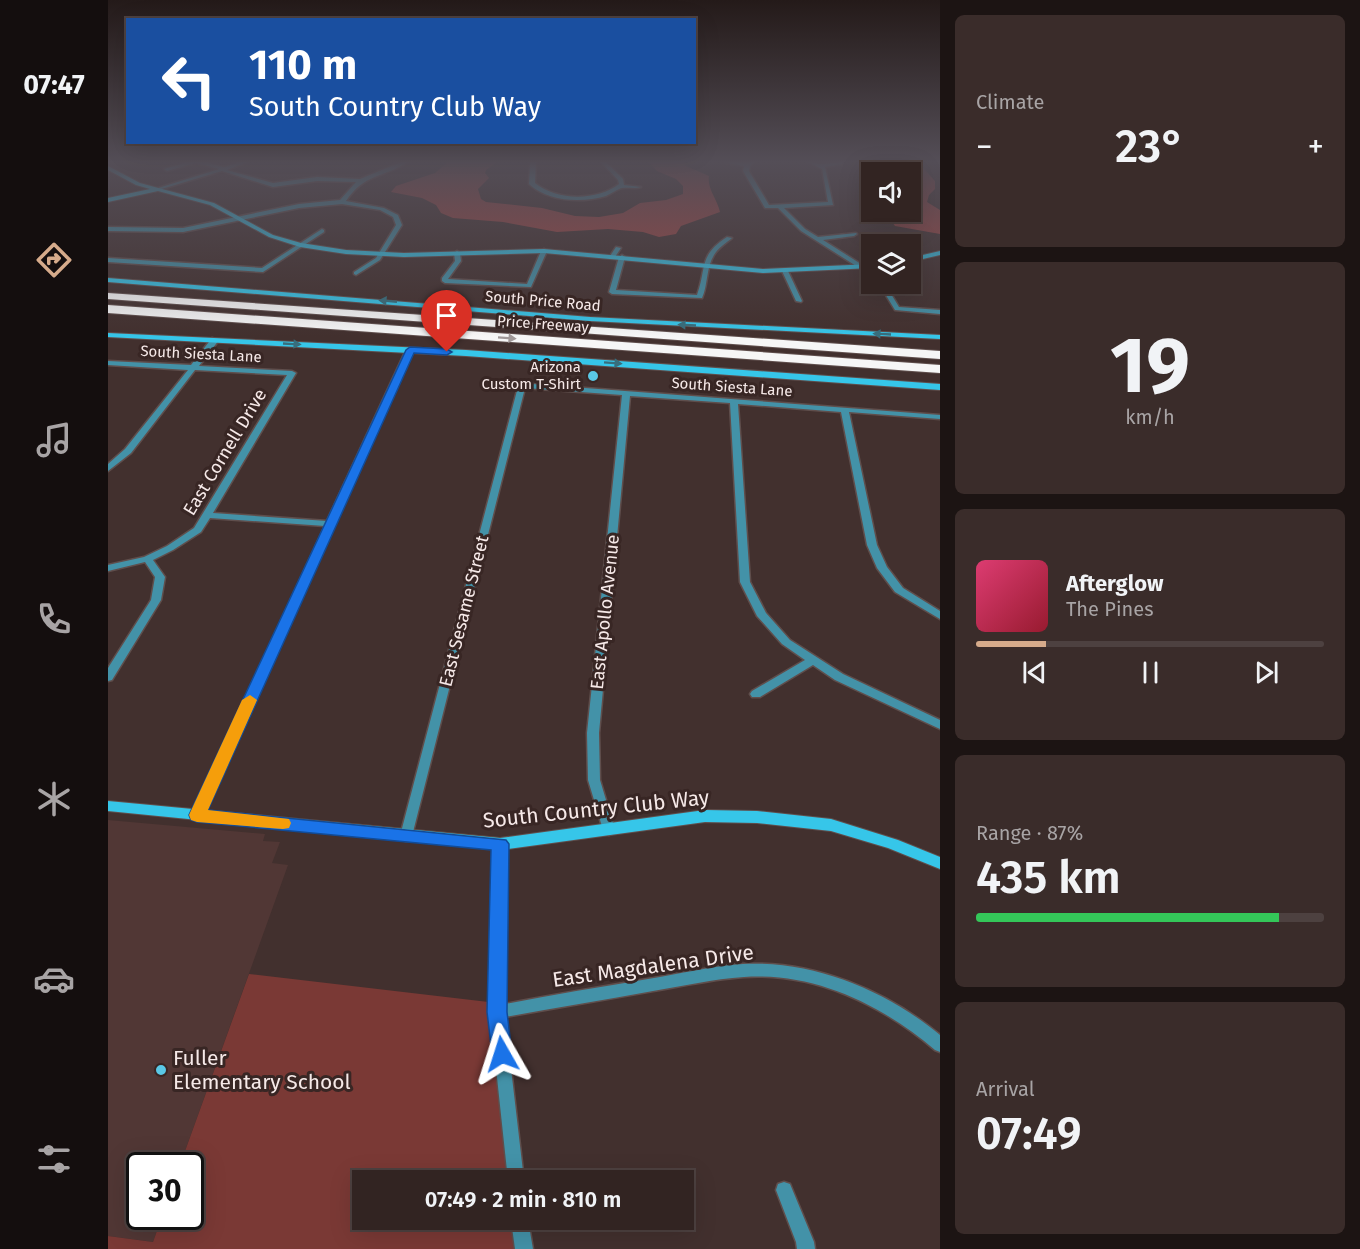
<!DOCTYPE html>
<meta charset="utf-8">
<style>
:root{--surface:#322422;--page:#3a2c2a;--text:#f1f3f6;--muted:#a8a4a5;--line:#4d4140;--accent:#d6ab8b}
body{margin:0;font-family:"Fira Sans",sans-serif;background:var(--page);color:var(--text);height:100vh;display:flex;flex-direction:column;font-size:22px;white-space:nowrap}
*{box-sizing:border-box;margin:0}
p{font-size:20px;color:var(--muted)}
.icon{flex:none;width:33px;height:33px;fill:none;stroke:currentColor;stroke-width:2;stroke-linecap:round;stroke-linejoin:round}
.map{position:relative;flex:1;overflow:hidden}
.details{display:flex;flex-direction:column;gap:15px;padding:15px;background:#1c1413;width:420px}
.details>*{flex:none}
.top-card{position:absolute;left:18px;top:18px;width:570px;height:126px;border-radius:0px;box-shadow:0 6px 24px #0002,0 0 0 2px var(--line);background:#1a4fa0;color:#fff;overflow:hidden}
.tools{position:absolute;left:753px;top:162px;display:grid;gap:12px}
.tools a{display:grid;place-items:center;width:60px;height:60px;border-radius:0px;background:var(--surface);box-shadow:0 6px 24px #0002,0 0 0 2px var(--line);font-size:30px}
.speed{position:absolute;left:18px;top:1152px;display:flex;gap:12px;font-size:30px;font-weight:700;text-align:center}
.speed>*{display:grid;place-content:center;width:78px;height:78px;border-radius:50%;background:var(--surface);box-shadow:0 6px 24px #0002,0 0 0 2px var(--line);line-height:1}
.speed .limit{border:3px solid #111;border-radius:9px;background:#fff;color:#111}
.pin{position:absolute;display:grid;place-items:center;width:51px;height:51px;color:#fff;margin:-62px -26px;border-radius:50% 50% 50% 0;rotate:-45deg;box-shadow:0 0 6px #0007}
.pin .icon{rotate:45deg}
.me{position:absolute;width:66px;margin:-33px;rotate:354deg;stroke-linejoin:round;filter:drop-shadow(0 0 4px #0008)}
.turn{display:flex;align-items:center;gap:21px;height:126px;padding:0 24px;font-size:27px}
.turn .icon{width:78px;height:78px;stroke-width:2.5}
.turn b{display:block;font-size:42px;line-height:51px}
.big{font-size:45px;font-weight:600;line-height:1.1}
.details .card{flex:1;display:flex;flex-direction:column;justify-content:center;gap:9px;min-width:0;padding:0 21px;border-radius:9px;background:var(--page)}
.details .dial{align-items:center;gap:0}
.dial b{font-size:78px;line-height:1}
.song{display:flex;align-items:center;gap:18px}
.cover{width:72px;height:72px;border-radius:9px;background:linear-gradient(135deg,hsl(340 70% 55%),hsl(350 70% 35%))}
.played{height:6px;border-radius:3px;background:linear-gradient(90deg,var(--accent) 20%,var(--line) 20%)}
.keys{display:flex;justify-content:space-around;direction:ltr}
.heat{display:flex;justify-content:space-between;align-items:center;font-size:33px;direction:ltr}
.charge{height:9px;border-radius:4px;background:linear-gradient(90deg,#34c759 87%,var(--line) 0)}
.trip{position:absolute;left:244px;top:1170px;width:342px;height:60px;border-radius:0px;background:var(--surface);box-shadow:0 6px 24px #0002,0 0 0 2px var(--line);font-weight:600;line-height:60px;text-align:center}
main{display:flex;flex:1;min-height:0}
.dock{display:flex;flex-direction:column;width:108px;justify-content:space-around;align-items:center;background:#140e0e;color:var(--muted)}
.dock .icon{width:42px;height:42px}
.dock .on{color:var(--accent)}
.dock b{font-size:27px;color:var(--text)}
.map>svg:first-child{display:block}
</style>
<main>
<nav class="dock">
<b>07:47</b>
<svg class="icon on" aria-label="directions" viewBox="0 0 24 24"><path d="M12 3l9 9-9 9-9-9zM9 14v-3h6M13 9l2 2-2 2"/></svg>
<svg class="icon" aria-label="music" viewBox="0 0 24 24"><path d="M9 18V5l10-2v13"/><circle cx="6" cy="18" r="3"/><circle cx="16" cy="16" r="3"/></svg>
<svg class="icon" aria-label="phone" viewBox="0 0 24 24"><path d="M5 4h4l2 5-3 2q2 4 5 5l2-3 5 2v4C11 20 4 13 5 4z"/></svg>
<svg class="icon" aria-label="climate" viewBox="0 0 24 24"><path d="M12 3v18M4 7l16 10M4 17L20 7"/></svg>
<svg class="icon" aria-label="car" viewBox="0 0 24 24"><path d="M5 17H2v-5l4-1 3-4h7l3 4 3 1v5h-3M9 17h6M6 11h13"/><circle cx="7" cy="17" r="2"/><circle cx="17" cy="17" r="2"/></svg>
<svg class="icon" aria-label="filters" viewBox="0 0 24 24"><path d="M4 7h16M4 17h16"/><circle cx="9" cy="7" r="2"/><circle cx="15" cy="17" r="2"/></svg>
</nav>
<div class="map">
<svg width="832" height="1249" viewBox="0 0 832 1249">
<rect width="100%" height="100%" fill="#42302e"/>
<polygon fill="#513735" points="0,820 157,834 155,841 172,842 164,863 180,865 72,1165 32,1166 32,1216 54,1217 45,1242 0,1236"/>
<polygon fill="#7a3935" points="141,974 389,1003 408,1180 255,1180 255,1220 412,1220 416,1249 0,1249 0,1236 45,1242 54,1217 82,1216 82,1166 72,1165"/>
<g fill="#a34542">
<path d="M 340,162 L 389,162 L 378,170 L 377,173 L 381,178 L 370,189 L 373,199 L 378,202 L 434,208 L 467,216 L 491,217 L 515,213 L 532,203 L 558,200 L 575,194 L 575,186 L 568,179 L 549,171 L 541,162 L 576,162 L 578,166 L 601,176 C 599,189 609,198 612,212 L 573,226 L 568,234 L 551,237 L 535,232 L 500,229 L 449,232 L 395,222 L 345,218 L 333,213 L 328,205 L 314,198 L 283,192 L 288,186 L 327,173 Z"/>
<polygon points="778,162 810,162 827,181 827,189 821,195 819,202 832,210 832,234 787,226 777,212 802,212 802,172 775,172 779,169"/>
</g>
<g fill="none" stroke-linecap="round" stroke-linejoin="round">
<g stroke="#5f4e4c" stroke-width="3">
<g id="street">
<path d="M 79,162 L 98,162 L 116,167 L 131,162 L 140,162 L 119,170 L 165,183 L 209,177 L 252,179 L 293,162 L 300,162 C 275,178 257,173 238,201 L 276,208 L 290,215 L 294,225 L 272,260 L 248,275 L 246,274 L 246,272 L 268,258 L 288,225 L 285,217 L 272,210 L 234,204 L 191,208 L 75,232 L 0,231 L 0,227 L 75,228 L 191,204 L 232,200 L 248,182 L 209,181 L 165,187 L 114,171 L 47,191 L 47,189 L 111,169 L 88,163 L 59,171 L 56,169 Z"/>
<path d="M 422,162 L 428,162 L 427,183 C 449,201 489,201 511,184 L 510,180 L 493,162 L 498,162 L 515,179 L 516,185 L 533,187 C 527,189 521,187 514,188 C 509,189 503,194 498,196 C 474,203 440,202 421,184 Z"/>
<polygon points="629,162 646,162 642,166 641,171 661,205 720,202 714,169 700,162 712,164 734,162 734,164 717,167 725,205 676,208 697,229 710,237 748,233 749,234 746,236 715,240 764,271 764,276 693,231 670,208 657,208 635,171 636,166 618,163"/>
<polygon points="214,229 216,230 216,232 155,272 0,262 0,258 154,268"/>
<path d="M 619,237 L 624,238 C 618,243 610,248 606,255 C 598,268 600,285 594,298 L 504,294 L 501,292 L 511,257 L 514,255 L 517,257 L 508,290 L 589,295 C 599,267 590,256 619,237 Z"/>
<polygon points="508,247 513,248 507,257 503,257 502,256"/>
<polygon points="436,249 439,251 423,287 337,283 334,281 334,278 347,261 346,253 349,251 352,253 353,261 340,279 419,284 433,251"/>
<polygon points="677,269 680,271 694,301 693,302 688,301 674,271"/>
<polygon points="771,284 777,284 791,307 832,310 832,314 787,310"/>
<polygon points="104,338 111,340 91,366 184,371 188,373 105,513 219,521 298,350 302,348 306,350 95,815 93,818 89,820 85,818 83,815 217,526 102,518 93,532 65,550 45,560 57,577 53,600 4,680 0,681 0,668 43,600 47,577 37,562 0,571 0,565 36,557 59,546 86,528 179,375 87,370 23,453 0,471 0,464 17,449 80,370 0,365 0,361 83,365"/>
<polygon points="411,383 832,415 832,419 741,412 769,545 779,567 795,588 832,611 832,619 787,592 769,568 759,545 733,412 630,404 642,582 658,613 682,640 735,674 832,720 832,729 727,680 705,665 652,697 644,697 642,694 644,691 697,660 674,644 649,616 632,582 622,403 522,396 491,733 492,780 507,830 506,833 501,835 496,833 480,780 479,733 514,395 417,388 304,836 303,840 298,841 293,840 292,836"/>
<path d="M 392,839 L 397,840 L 399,844 L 397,1004 C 444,995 492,987 540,979 C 572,974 603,966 635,964 C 706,960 779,991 832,1035 L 832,1052 L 827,1050 C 774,1005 707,972 636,977 C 605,979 575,986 545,991 C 496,1000 446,1008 397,1017 L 416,1180 L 400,1180 L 382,1012 L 385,844 L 387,840 Z"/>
<polygon points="676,1182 682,1184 706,1242 707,1249 689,1249 688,1242 668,1190 670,1184"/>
<polygon points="403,1220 420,1220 425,1249 407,1249"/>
</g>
</g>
<g stroke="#5f4e4c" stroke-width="2">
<g id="secondary">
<polygon points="0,166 32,183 106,203 165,235 193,243 238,250 296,253 436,249 655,269 764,264 764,268 655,273 436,253 296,257 238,254 192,247 161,237 102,205 50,191 0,202 0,198 42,189 28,185 0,170"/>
<polygon points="832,251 832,255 802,262 802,258"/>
<polygon points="0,278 482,317 832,335 832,339 482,321 0,282"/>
<polygon points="0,333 358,350 832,384 832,390 358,356 0,337"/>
<polygon points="0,801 392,838 597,810 649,811 723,819 790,840 832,857 832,869 780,848 723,831 649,823 597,822 392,850 0,811"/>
</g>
</g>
<g stroke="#5f4e4c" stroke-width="2">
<g id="highway">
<polygon points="0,293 832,351 832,359 0,299"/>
<polygon points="0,305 832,365 832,373 0,313"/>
</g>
</g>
<use href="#street" fill="#4392a8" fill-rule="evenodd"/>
<use href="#secondary" fill="#36c6e9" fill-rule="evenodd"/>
<use href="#highway" fill="#f6f6f6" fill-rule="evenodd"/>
</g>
<defs><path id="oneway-solid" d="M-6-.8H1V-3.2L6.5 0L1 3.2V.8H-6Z" transform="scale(1.5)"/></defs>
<g fill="#376e7d">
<use href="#oneway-solid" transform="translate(280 301) rotate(-175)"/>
<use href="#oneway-solid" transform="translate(579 325) rotate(-177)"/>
<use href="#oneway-solid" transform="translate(774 334) rotate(-177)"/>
<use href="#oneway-solid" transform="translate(184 344) rotate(3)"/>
<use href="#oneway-solid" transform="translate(505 363) rotate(4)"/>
</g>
<use fill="#a09898" href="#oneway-solid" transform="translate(399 338) rotate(4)"/>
<linearGradient id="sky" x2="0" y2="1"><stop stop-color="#241a19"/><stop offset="0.48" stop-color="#544e57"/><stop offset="1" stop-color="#544e57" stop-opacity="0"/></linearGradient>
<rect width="832" height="337" fill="url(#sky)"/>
<polygon fill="#1a73e8" stroke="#114b97" stroke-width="1.5" points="302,347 339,349 344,352 339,355 306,353 100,810 398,840 401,844 399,1012 404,1054 401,1061 394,1063 387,1061 384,1054 379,1012 383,850 89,822 83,820 81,815 298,350"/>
<polygon fill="#f59e0b" points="142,695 149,700 100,810 181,819 183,823 181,828 175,829 89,822 83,820 81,815 134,700"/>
<g fill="#5ac8e6" stroke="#382624" stroke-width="2">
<circle cx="485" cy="376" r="6"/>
<circle cx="53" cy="1070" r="6"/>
</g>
<g text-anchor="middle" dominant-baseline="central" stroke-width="6" stroke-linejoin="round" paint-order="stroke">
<g font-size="15" fill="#f6e9e8" stroke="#382624">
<text transform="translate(435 301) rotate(5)">South Price Road</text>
<text transform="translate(435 324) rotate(4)">Price Freeway</text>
<text transform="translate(93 354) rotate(3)">South Siesta Lane</text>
<text transform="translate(624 387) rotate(4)">South Siesta Lane</text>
</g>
<g font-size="15" fill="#f6e9e8" stroke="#382624" text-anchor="end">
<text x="473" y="367">Arizona<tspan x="473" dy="17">Custom T-Shirt</tspan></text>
</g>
<g font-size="18" fill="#f6e9e8" stroke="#382624">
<text transform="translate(117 452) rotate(-59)">East Cornell Drive</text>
<text transform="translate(356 611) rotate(-76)">East Sesame Street</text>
<text transform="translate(497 612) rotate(-84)">East Apollo Avenue</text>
</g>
<g font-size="21" fill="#f6e9e8" stroke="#382624">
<text transform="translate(488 809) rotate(-6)">South Country Club Way</text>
<text transform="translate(545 966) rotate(-8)">East Magdalena Drive</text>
</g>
<g font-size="21" fill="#f6e9e8" stroke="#382624" text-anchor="start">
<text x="65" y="1058">Fuller<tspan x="65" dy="24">Elementary School</tspan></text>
</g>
</g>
</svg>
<div class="tools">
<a><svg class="icon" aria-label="sound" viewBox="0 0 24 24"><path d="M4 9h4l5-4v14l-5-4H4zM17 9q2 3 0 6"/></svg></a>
<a><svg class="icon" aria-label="layers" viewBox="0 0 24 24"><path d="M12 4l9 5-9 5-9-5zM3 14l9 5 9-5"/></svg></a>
</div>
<div class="speed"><div class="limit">30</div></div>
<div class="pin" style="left:339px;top:352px;background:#d93025"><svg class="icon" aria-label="arrive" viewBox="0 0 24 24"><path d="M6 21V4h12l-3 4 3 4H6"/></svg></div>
<svg class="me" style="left:394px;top:1054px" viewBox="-20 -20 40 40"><path d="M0-17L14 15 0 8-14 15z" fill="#1a73e8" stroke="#fff" stroke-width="4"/></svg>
<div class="trip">07:49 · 2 min · 810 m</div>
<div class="top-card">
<div class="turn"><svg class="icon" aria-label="left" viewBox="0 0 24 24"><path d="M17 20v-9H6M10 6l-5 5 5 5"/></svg><div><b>110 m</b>South Country Club Way</div></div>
</div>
</div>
<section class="details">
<div class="card"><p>Climate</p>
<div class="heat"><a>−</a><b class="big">23°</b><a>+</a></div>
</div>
<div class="card dial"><b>19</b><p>km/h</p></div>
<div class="card">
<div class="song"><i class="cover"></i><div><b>Afterglow</b><p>The Pines</p></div></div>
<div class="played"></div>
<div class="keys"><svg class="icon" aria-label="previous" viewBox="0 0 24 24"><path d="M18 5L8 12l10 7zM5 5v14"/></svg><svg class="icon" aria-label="pause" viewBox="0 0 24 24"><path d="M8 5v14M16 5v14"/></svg><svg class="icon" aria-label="next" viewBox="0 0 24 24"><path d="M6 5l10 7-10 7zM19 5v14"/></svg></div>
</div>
<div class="card"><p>Range · 87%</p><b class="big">435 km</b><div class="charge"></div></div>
<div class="card"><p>Arrival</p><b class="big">07:49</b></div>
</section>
</main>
